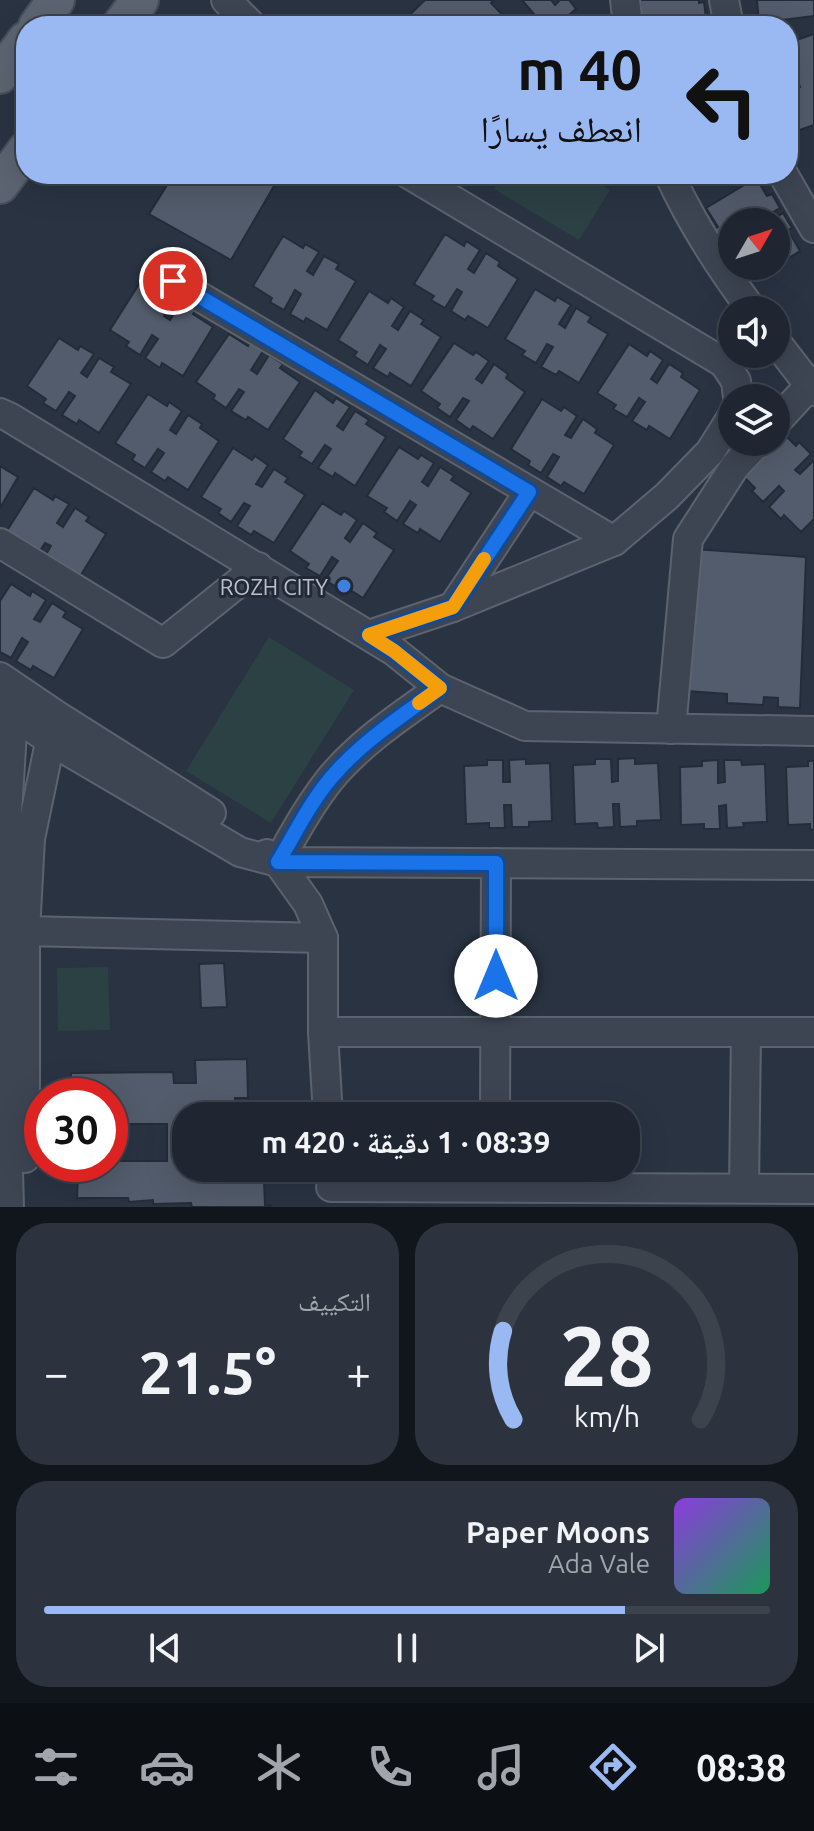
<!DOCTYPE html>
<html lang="ar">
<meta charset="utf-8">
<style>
:root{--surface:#1f2632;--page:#2c323e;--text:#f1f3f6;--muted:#a1a5ac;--line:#3c434d;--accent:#9ab8f1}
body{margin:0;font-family:Ubuntu,"Noto Naskh Arabic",sans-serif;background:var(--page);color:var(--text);direction:rtl;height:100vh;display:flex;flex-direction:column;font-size:30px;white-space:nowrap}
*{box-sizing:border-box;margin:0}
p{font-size:26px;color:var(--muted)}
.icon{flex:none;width:44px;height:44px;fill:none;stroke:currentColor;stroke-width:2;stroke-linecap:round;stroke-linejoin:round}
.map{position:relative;height:1207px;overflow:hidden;direction:ltr}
.panel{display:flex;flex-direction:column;gap:16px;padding:16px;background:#11151c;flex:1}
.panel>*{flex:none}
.hud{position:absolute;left:16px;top:16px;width:782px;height:168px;border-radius:32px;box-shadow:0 8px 32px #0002,0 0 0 2px var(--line);direction:rtl;background:#9ab8f1;color:#111;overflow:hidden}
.needle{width:52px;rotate:51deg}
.tools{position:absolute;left:718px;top:208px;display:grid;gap:16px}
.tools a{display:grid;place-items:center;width:72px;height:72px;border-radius:50%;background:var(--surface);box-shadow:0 8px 32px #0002,0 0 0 2px var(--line);font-size:40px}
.speed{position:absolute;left:24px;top:1078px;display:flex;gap:16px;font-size:40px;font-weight:700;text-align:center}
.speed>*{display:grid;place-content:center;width:104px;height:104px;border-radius:50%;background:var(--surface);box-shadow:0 8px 32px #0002,0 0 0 2px var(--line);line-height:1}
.speed .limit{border:12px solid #d22;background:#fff;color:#111}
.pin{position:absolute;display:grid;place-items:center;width:68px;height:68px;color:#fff;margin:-34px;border:4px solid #fff;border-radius:50%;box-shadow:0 2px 8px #0007}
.me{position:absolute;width:88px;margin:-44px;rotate:0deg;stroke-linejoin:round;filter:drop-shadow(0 0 6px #0008)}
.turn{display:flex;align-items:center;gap:28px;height:168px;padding:0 24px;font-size:36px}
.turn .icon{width:104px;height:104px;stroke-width:2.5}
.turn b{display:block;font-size:56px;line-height:68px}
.big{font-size:60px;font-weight:700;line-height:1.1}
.panel .card{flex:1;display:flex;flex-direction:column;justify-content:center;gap:12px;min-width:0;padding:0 28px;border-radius:32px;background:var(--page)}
.panel .dial{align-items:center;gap:0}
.dial svg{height:208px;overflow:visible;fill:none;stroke:var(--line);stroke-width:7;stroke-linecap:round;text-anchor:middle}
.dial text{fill:var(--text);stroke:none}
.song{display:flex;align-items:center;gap:24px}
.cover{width:96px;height:96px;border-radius:12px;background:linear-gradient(135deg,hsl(270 70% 55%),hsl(150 70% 35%))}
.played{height:8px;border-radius:4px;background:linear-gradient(90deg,var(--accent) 80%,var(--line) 80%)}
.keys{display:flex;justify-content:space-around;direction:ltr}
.heat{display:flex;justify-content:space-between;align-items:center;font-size:44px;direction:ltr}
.panel .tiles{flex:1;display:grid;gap:16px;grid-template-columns:1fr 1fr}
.card:last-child{grid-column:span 2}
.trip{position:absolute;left:172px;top:1102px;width:468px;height:80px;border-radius:32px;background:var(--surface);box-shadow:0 8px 32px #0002,0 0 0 2px var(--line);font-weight:700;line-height:80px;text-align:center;direction:rtl}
.dock{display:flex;height:128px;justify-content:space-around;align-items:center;background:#0c0f14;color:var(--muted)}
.dock .icon{width:56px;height:56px}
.dock .current{color:var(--accent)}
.dock b{font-size:36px;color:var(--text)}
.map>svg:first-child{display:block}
</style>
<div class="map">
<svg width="814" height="1207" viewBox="0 0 814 1207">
<rect width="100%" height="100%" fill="#293342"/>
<g fill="#2c4144">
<polygon points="504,174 584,174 610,190 579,240 494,189"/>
<polygon points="269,637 354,690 271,823 186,771"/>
<polygon points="108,967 110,1030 58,1031 57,968"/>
</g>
<g fill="#535c6c" stroke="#242c39" stroke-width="2" fill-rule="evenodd">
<polygon points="425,0 494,0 491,3 513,26 398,26"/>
<polygon points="522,0 551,0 555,5 560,0 569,0 576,9 556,26 544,26"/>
<polygon points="640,0 699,0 699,3 704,2 706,18 684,21 685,26 662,26 661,24 639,26 637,11 641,11"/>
<polygon points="757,0 814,0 814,16 759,23"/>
<polygon points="814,34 814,125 797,131 788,109 788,91 800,87 798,81 788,84 788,43"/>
<polygon points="174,174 281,174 231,260 149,214"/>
<polygon points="688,174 723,174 692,186"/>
<polygon points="756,178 767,196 772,194 780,208 761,219 762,222 732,222 732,237 722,243 713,230 718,227 706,208"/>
<polygon points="783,213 792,228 788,230 800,251 776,266 776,222 769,222"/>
<polygon points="445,234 464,246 466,241 480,250 468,269 474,273 486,253 500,262 498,266 518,279 488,328 468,316 465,320 451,311 462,292 457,289 445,308 431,300 434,296 414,284"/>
<polygon points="283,236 303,248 305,244 319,252 307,271 313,275 324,256 339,264 336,269 356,281 327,330 306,318 304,322 290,314 301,294 295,290 284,310 270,302 272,298 253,286"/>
<polygon points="742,266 775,266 751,281"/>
<polygon points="141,281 160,293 163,289 176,298 164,316 170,320 182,301 196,310 193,314 213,327 183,376 162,363 160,368 145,358 158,339 152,335 140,355 126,346 129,342 110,330"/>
<polygon points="535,289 555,301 557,297 571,305 559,324 565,328 576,308 591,317 588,322 608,334 579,383 559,371 556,375 541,367 553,347 547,344 536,363 522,355 525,351 505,339"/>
<polygon points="369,291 388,303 391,298 404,307 392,326 398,330 410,311 424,320 421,324 441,337 411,386 390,373 388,377 373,368 386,349 380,345 368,365 354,356 357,352 338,340"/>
<polygon points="229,334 248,346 250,342 263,351 251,370 257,374 269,355 283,364 280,368 300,382 268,430 248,417 246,420 231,411 244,392 239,389 226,408 213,399 215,395 196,382"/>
<polygon points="59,338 78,350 80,346 94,354 81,373 87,377 99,358 114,367 111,372 131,384 99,433 79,420 77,424 62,415 75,396 69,392 56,411 43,403 46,399 27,386"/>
<polygon points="454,343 473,355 476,352 489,361 476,379 482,383 494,364 508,374 506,378 525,392 493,439 473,426 470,430 456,420 469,401 463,398 450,417 437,408 440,404 421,391"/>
<polygon points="629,344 647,356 650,351 663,360 651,379 657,383 669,364 683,373 681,377 700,390 670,439 649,426 647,430 632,421 645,402 639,398 627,417 613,409 616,405 597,393"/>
<polygon points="315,390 333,403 336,398 350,407 337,426 343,430 355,411 369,420 366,424 386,437 355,486 335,473 333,477 318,468 331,449 325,445 312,464 299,456 302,452 283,439"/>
<polygon points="148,394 167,406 169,402 182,411 170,430 176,434 188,415 202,424 200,428 219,441 188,490 168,477 165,481 151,472 164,453 158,449 145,468 132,460 135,455 115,443"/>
<polygon points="542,399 561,411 564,407 577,416 565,435 571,438 583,419 597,429 595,433 614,445 584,494 564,482 561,486 547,477 559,457 553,454 541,473 528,465 530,461 511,449"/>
<polygon points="780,430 796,446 799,442 811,454 795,470 800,474 814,460 814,519 801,532 784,515 781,519 769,507 784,491 779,486 763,502 752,491 755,488 739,472 768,442 776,442 776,434"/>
<polygon points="399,447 418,459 421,455 434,463 422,482 428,486 440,467 454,476 451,480 471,493 440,542 420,529 418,533 403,524 416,505 410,501 397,521 384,512 387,508 367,496"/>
<polygon points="233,448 252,460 255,456 268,465 256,484 262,487 274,469 288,478 285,482 305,495 274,543 254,531 251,535 237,526 250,506 244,503 231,522 218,513 221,509 201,497"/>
<polygon points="0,466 18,477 0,508"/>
<polygon points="34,488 53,500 55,496 69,504 57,523 63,527 75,508 89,517 86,521 106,534 76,583 39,566 51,546 45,543 33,562 3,537"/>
<polygon points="322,503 341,515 344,511 357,520 345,538 350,542 363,523 377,533 374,537 394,550 363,598 342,585 340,589 325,580 338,561 332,557 320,576 306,568 309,564 290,551"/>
<polygon points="694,549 806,557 800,708 778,707 778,698 764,697 763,705 727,703 727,694 687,691"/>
<polygon points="11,584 30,596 32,591 46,600 34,619 40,622 52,603 66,612 63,617 83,629 54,678 33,666 31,670 16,661 28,642 22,638 11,658 0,652 0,601"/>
<polygon points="635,758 635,764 658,763 661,820 637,821 637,826 620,827 619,804 613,804 614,827 598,828 597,823 575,824 573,765 595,764 595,759 611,759 612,782 618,781 618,759"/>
<polygon points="526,759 526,764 550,763 552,821 529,822 529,827 512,827 511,805 504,805 505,828 489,828 489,823 466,824 464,766 487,765 487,760 503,760 503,782 510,782 509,760"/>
<polygon points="718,760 718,783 725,782 724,760 741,760 742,765 765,764 767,822 743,823 744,827 727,828 726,805 719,806 720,829 704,829 704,824 681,825 680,767 702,766 702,761"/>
<polygon points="808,761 814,761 814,829 810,830 810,824 788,825 786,767 808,766"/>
<polygon points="224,963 227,1007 201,1008 199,964"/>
<path d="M 247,1059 L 248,1098 L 235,1098 L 235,1116 L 186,1116 L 186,1168 L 236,1168 L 237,1180 L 264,1180 L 265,1205 L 271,1205 L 271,1207 L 192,1207 L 191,1203 L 153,1204 L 153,1200 L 129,1202 L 128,1198 L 77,1198 L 78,1175 L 74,1175 L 74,1164 L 110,1164 L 110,1096 L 71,1096 L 71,1073 L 173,1072 L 174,1083 L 196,1083 L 195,1060 ZM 117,1124 L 167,1124 L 167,1161 L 117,1161 Z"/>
</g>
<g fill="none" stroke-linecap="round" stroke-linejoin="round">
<g stroke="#5c636f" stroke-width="32">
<g id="minor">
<polyline points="226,0 252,26"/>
<polyline points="625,0 628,26"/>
<polyline points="724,0 729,26"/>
<polyline points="409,174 724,363 736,381 738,398"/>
<path d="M 669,174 C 691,222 720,267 752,310"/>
<polyline points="783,174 814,228"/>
<polyline points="173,281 614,541"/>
<polyline points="776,342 814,391"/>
<polyline points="0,413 9,417 394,651 440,688 525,726 814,731"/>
<polyline points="776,422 814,381"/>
<polyline points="0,543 163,643 258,567"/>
<polyline points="453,607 529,492"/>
<polyline points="369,635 453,607 614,541 667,496 710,452 732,417"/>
<polyline points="0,677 56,715 211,813"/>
<polyline points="0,705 51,741 240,852 278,862 814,865"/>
<polyline points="671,729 688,539 735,466 758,442"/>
<polyline points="267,854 278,862 308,904 323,938 323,1032 328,1116"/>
<path d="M 278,862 C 294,834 310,804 331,778 C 361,742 402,715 440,688"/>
<polyline points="25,931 323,938"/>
<polyline points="323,1032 814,1032"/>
<polyline points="495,1116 496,863"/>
<polyline points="25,1158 25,931 30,839 54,723"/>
<polyline points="331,1187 814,1189"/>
<polyline points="744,1188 746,1032"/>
<polyline points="9,1207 1,912 13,715 17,703"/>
</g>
</g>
<g stroke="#474e5b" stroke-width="40">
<g id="major">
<polyline points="37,26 56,0"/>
<polyline points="120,26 140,0"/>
<polyline points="0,75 26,40"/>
<polyline points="0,185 26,150"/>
</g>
</g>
<use href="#minor" stroke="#3d4552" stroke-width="28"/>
<use href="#major" stroke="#5c6471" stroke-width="36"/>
</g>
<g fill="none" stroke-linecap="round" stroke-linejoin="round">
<g stroke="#114b97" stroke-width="20">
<path id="route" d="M 173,281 L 529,492 L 453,607 L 369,635 L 394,651 L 440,688 C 402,716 361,742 331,778 C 309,804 295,834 278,862 L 496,863 L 496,976"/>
</g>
<use href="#route" stroke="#1a73e8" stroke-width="14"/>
<polyline stroke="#f59e0b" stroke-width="14" points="419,703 440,688 394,651 369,635 453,607 484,559"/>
</g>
<circle fill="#3f7fe0" stroke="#222a37" stroke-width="3" cx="344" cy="586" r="8"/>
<g text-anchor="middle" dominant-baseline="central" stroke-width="6" stroke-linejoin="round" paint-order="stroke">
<g font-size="22" fill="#bbc0cb" stroke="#222a37" text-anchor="end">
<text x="328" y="586">ROZH CITY</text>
</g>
</g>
</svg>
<div class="tools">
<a><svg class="needle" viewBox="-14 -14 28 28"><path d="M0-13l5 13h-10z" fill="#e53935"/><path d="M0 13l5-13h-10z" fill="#a1a5ac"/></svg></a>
<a><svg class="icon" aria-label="sound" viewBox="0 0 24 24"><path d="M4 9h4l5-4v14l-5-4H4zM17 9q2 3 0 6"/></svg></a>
<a><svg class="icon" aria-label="layers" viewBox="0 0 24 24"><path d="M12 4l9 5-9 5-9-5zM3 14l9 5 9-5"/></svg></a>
</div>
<div class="speed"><div class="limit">30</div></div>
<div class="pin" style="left:173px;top:281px;background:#d93025"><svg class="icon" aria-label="arrive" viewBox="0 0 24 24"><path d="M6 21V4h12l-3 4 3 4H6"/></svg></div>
<svg class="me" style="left:496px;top:976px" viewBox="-20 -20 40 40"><circle r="19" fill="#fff"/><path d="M0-13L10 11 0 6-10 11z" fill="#1a73e8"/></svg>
<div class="trip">08:39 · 1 دقيقة · 420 m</div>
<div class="hud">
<div class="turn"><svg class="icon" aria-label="left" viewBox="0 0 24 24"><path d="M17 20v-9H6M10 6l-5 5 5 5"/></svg><div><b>40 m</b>انعطف يسارًا</div></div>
</div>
</div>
<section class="panel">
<div class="tiles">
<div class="card dial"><svg viewBox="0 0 100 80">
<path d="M14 69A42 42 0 1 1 86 69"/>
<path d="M14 69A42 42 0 0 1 10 35" stroke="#9ab8f1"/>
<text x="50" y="56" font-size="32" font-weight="700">28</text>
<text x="50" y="72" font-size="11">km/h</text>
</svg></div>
<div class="card"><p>التكييف</p>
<div class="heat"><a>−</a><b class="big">21.5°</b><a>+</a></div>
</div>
<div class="card">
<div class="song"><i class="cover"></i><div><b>Paper Moons</b><p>Ada Vale</p></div></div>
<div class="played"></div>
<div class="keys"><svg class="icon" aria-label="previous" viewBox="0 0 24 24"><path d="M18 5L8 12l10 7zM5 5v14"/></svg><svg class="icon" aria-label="pause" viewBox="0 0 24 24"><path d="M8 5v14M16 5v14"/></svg><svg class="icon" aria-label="next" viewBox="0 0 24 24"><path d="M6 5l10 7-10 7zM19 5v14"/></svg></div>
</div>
</div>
</section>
<nav class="dock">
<b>08:38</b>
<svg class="icon current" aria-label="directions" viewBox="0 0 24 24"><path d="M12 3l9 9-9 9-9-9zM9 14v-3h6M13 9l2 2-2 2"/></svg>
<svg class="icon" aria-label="music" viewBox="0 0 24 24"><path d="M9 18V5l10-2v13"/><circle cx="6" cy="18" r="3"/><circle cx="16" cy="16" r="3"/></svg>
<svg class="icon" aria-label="phone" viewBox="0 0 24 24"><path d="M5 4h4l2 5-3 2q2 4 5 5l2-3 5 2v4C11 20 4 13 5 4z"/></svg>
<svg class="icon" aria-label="climate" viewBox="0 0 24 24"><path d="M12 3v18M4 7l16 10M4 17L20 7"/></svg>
<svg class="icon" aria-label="car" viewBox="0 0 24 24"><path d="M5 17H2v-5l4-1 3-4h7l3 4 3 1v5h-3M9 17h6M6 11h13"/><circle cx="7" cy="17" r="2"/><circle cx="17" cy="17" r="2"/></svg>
<svg class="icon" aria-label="filters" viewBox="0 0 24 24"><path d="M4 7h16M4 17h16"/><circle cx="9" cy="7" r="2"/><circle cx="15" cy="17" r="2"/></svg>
</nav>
